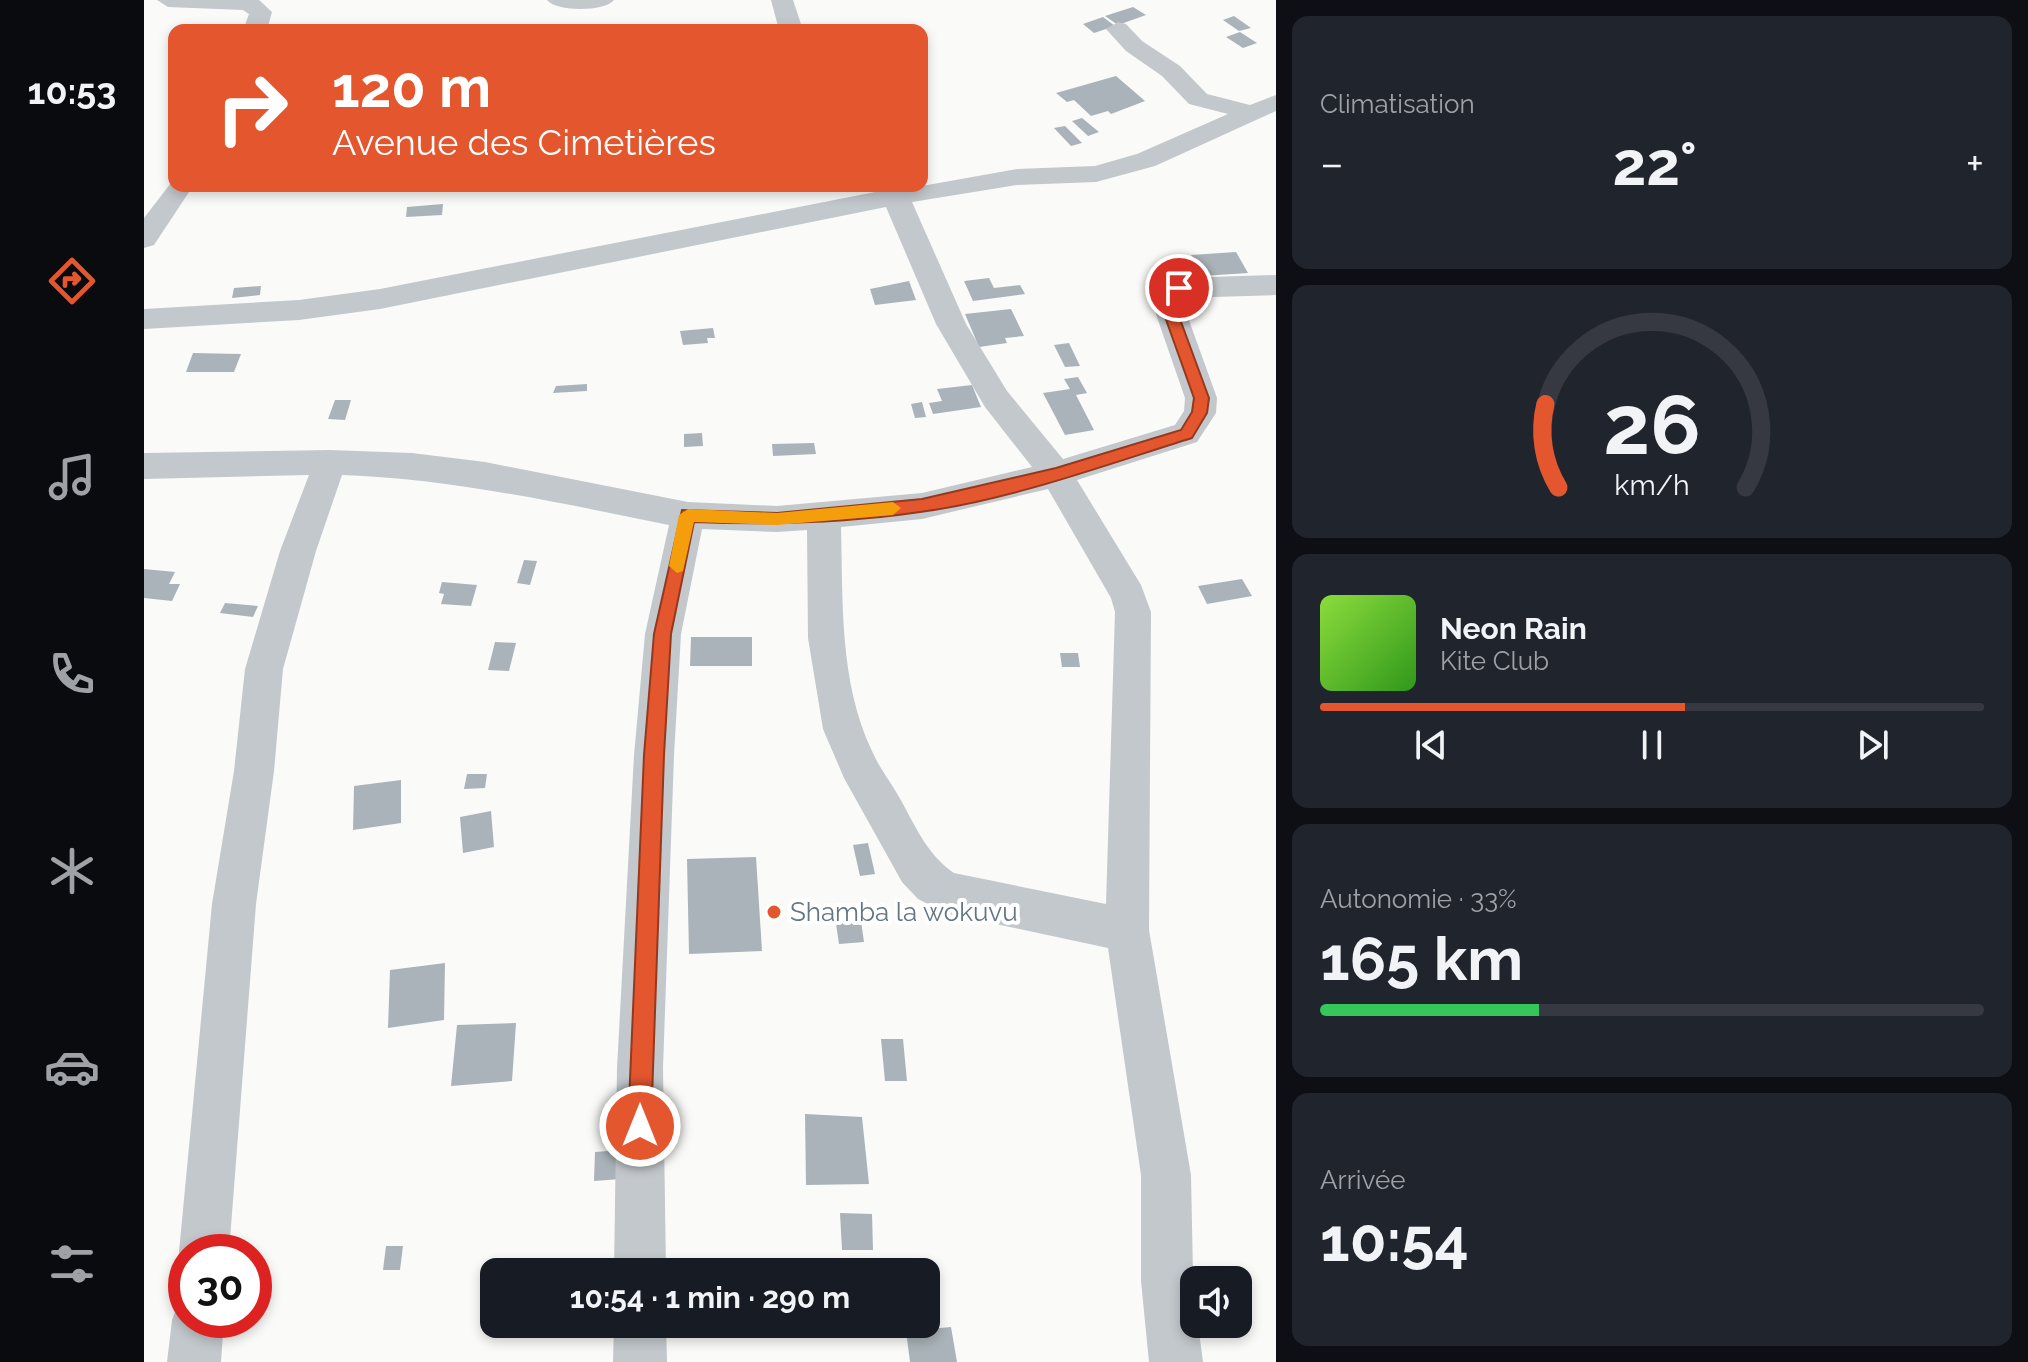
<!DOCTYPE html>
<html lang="fr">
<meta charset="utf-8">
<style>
:root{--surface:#171b24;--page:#20242c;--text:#f1f3f6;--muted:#9ea1a6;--line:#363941;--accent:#e4572e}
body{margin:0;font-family:Raleway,sans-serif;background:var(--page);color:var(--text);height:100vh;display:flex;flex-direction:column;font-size:30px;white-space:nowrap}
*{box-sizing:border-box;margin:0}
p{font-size:26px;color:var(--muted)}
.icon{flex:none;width:44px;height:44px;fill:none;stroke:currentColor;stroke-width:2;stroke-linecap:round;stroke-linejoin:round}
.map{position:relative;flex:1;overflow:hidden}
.panel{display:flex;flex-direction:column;gap:16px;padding:16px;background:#0d0f14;width:752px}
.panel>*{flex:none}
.banner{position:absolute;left:24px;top:24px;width:760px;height:168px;border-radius:16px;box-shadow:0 4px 12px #0003;background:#e4572e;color:#fff;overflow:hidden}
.tools{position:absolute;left:1036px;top:1266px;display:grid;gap:16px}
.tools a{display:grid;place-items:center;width:72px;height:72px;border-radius:16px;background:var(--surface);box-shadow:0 4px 12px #0003;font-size:40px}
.speed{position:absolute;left:24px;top:1234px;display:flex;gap:16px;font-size:40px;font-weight:700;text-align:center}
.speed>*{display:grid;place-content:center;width:104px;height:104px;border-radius:50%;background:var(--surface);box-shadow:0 4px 12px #0003;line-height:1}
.speed .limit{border:12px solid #d22;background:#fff;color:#111}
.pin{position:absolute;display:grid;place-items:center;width:68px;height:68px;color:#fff;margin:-34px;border:4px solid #fff;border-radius:50%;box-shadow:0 2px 8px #0007}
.me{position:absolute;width:88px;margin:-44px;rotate:0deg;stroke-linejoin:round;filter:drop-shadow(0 0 6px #0008)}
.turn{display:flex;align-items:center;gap:28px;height:168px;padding:0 32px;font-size:36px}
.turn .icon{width:104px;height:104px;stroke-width:2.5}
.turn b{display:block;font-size:56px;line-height:68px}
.big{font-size:60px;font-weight:700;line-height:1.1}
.panel .tile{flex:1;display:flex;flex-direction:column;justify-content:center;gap:12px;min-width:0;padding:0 28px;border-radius:16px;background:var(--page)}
.panel .dial{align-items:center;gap:0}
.dial svg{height:208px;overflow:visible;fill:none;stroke:var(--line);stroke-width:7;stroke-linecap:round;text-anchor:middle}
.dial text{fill:var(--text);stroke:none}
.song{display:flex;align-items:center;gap:24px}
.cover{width:96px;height:96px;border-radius:12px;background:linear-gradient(135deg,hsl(90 70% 55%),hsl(110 70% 35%))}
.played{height:8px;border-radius:4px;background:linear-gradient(90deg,var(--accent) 55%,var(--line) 55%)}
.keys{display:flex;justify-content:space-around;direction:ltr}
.heat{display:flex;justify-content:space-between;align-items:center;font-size:44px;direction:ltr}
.charge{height:12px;border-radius:6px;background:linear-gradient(90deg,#34c759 33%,var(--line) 0)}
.trip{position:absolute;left:336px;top:1258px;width:460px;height:80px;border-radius:16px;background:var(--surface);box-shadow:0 4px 12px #0003;font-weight:700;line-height:80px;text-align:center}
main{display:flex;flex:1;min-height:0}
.menu{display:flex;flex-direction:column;width:144px;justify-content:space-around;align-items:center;background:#090b0e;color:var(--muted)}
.menu .icon{width:56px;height:56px}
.menu .current{color:var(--accent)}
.menu b{font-size:36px;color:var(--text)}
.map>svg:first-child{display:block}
</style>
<main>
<nav class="menu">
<b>10:53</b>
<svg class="icon current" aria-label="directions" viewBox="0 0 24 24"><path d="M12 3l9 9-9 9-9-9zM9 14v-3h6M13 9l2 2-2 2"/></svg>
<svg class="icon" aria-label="music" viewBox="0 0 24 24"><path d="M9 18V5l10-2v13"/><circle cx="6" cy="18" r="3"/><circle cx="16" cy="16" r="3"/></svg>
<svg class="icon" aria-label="phone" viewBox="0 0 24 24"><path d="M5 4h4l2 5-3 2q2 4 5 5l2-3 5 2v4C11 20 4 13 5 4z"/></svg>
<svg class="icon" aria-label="climate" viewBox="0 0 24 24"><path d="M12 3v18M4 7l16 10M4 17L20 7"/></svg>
<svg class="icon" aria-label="car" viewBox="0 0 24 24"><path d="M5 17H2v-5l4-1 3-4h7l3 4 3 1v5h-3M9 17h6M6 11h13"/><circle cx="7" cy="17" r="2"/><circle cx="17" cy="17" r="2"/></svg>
<svg class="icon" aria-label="filters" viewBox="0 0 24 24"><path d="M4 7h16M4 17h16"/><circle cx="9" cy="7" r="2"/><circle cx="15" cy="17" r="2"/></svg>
</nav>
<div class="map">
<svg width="1132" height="1362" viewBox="0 0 1132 1362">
<rect width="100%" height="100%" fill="#fafaf8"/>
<g fill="#aab3b9">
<polygon points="989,7 1002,15 974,25 961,16"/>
<polygon points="1090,16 1107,28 1095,31 1079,20"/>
<polygon points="959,17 971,26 950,33 939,24"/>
<polygon points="1096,32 1113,43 1099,48 1082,37"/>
<polygon points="972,76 1001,101 967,114 964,111 947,116 930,100 923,102 912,93"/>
<polygon points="938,118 955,132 944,136 928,121"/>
<polygon points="921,126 938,143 927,146 910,128"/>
<polygon points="299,204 298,215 262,217 263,207"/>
<polygon points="1092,252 1104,273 1058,276 1047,255"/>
<polygon points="845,278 850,288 876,285 881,294 829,301 820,281"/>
<polygon points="765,281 772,300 731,305 726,289"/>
<polygon points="117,286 116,295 88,298 90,288"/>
<polygon points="867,309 880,336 861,338 863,343 835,347 821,314"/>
<polygon points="569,328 571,338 563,338 564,343 539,345 536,331"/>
<polygon points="925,343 936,366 921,367 910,345"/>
<polygon points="49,353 97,354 90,372 42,372"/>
<polygon points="934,377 943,393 932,395 950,430 921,435 899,393 926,389 920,379"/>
<polygon points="443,384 443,391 409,393 412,386"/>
<polygon points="828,385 837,407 789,414 785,403 798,401 793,389"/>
<polygon points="191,400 207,400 201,420 184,419"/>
<polygon points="778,402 782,417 771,418 767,404"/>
<polygon points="558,433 559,446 540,447 540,434"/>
<polygon points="670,443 672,454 629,456 628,444"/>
<polygon points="380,560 393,561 386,585 373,583"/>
<polygon points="0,569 31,572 25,584 36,584 28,601 0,598"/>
<polygon points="1098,579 1108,596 1063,604 1054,586"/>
<polygon points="298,582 333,585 327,606 297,604 300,594 295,593"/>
<polygon points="81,603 114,606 109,617 76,613"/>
<polygon points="547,637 608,637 608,666 546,666"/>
<polygon points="351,642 372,643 365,671 344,670"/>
<polygon points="916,653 934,653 936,667 918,667"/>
<polygon points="323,774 343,774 341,788 320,789"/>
<polygon points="257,780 257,823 209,830 210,786"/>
<polygon points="347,811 350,847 319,853 316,817"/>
<polygon points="724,843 731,874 716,876 709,845"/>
<polygon points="612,857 618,951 545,954 543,859"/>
<polygon points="715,907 720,942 695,944 690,910"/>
<polygon points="301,963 300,1020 244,1028 246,970"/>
<polygon points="372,1023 368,1081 307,1086 313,1025"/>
<polygon points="737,1039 759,1039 763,1081 741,1081"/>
<polygon points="661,1114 718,1117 725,1184 662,1185"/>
<polygon points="490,1149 491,1178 450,1181 451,1152"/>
<polygon points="696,1213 728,1214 729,1250 698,1250"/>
<polygon points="242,1246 259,1246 256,1270 239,1270"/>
<polygon points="807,1327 813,1362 766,1362 762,1331"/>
</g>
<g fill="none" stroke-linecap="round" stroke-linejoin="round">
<g fill="#c3c8cc" fill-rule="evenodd">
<polygon points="13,0 115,0 128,12 123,30 99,30 105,14 99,10 24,7"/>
<path d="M 403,0 L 470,0 C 461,12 412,12 403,0 Z"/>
<polygon points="627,0 649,0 659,30 635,30"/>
<path d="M 974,22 L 982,24 L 998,41 L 1036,66 L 1063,94 L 1106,105 L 1132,95 L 1132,111 L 1011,166 L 952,182 L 873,185 L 768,202 L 822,324 L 863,391 L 919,459 L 1031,425 L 1040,411 L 1041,398 L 1007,300 L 1015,285 L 1035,278 L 1132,275 L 1132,295 L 1037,298 L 1073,398 L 1072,413 L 1053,442 L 933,480 L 997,585 L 1007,612 L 1005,930 L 1047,1175 L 1050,1324 L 1054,1324 L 1059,1362 L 1005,1362 L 997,1281 L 997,1175 L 964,948 L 801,913 L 774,899 L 758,882 L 700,778 L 679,729 L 664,638 L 663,530 L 633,532 L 558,529 L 537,634 L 530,755 L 519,1068 L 522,1272 L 470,1272 L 473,1068 L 490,755 L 501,634 L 525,525 C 416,503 309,479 198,475 L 172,551 L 139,669 L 130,771 L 112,904 L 85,1252 L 42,1252 L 42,1270 L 35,1252 L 68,904 L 90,771 L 101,669 L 136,551 L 165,475 L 0,479 L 0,453 L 186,450 L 268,453 L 341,462 L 544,502 L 633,506 L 778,493 L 888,467 L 841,407 L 792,324 L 742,207 L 236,309 L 155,320 L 0,329 L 0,309 L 155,300 L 236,289 L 736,191 L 734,186 L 778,186 L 873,169 L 951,166 L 993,154 L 1084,114 L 1045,104 L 1018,76 L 982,51 L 962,29 ZM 904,489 L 967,598 L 971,612 L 962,904 L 810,873 C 785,856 773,830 759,804 C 750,786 736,770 728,751 C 695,682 699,601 697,527 L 778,519 Z"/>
<polygon points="30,179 30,186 49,186 10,245 0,248 0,218"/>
<polygon points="42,1299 42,1320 80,1320 77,1362 23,1362 28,1320 35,1301"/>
<polygon points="470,1324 522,1324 523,1362 469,1362"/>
</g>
</g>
<path fill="#e4572e" stroke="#94391e" stroke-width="2" d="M 1035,283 L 1042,288 L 1029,300 L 1065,398 L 1063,413 L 1048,438 C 961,465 866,500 776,512 C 701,523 626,525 550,522 L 527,634 L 520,755 L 507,1126 L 504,1134 L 496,1138 L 487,1134 L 484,1126 L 500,755 L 510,634 L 538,510 L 633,513 L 778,499 L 912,468 L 1037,430 L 1048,412 L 1050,398 L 1015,300 L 1020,289 Z"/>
<polygon fill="#f59e0b" points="749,502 757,508 749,515 633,525 550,522 539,571 533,573 525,566 535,515 544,509 633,513"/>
<circle fill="#e4572e" stroke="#fff" stroke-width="3" cx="630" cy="912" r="8"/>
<g text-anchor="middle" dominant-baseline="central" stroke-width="8" stroke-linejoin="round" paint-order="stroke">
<g font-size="26" fill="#657683" stroke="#fff" text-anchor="start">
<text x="646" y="912">Shamba la wokuvu</text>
</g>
</g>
</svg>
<div class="tools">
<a><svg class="icon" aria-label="sound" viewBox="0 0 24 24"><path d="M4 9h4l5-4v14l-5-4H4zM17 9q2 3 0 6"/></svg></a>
</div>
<div class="speed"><div class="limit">30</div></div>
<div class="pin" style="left:1035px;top:288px;background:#d93025"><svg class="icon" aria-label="arrive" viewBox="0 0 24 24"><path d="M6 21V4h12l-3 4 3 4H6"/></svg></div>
<svg class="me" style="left:496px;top:1126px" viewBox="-20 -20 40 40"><circle r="17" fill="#e4572e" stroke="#fff" stroke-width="3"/><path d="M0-11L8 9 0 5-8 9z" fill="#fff"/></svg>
<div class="trip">10:54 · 1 min · 290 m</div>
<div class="banner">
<div class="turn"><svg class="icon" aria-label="right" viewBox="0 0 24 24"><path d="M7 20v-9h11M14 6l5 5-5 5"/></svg><div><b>120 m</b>Avenue des Cimetières</div></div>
</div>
</div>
<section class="panel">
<div class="tile"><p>Climatisation</p>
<div class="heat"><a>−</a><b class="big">22°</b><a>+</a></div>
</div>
<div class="tile dial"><svg viewBox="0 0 100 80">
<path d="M14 69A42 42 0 1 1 86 69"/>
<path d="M14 69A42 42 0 0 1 9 37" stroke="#e4572e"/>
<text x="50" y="56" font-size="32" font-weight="700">26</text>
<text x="50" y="72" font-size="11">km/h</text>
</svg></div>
<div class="tile">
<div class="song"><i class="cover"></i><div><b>Neon Rain</b><p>Kite Club</p></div></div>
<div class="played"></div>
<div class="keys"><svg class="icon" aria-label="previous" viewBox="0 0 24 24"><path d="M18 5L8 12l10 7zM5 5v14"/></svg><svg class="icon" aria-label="pause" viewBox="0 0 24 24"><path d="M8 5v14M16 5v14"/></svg><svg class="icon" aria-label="next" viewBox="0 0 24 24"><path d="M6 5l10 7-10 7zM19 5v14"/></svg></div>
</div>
<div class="tile"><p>Autonomie · 33%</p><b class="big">165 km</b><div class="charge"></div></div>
<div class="tile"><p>Arrivée</p><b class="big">10:54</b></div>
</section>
</main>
